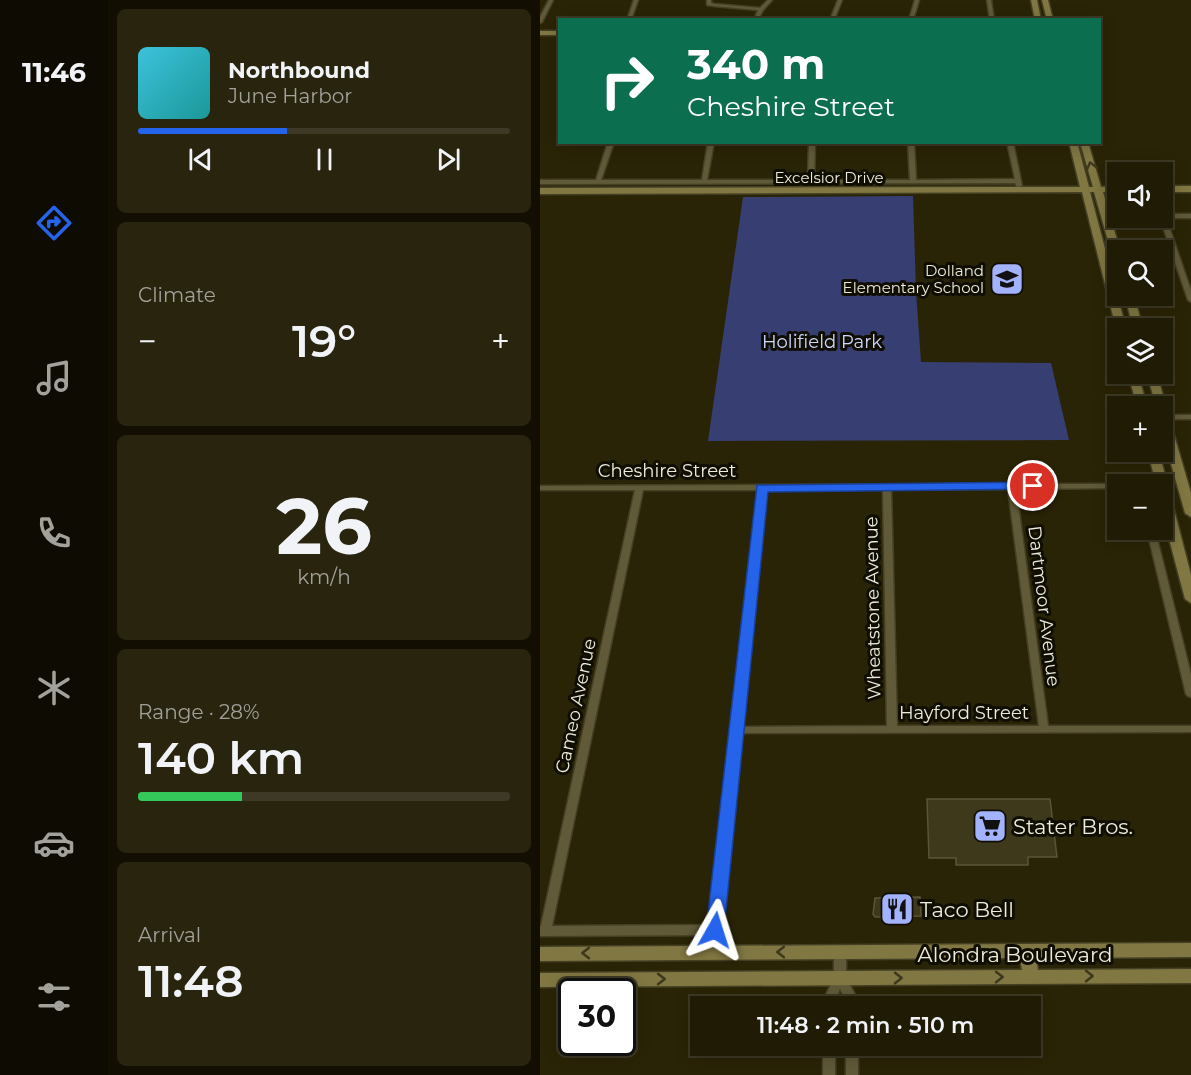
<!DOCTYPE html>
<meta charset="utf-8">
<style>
:root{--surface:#201b04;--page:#28240e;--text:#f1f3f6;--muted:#a2a19a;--line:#3d3926;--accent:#2563eb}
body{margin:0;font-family:Montserrat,sans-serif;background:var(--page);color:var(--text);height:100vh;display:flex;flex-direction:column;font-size:22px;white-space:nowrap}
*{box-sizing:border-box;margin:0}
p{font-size:20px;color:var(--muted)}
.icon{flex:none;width:33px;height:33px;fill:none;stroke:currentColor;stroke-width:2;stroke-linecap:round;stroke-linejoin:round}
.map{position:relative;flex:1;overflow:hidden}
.details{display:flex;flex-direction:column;gap:9px;padding:9px;background:#120f02;width:432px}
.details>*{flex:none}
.top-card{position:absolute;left:18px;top:18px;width:543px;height:126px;border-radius:0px;box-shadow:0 3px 15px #0003,0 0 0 2px var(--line);background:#0b6e4f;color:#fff;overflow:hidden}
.buttons{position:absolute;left:567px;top:162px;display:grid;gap:12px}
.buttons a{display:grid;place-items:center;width:66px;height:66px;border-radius:0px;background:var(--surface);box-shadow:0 3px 15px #0003,0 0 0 2px var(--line);font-size:30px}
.speed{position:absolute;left:18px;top:978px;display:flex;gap:12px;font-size:30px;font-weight:700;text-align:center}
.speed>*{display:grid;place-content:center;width:78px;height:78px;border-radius:50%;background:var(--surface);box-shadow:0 3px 15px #0003,0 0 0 2px var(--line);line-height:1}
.speed .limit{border:3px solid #111;border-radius:9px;background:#fff;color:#111}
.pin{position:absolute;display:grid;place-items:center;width:51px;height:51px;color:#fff;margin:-26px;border:3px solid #fff;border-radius:50%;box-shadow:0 2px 6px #0007}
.me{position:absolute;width:66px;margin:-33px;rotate:6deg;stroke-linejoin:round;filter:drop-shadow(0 0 4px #0008)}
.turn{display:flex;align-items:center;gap:21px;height:126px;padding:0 30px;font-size:27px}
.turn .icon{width:78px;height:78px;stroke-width:2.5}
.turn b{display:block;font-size:42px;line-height:51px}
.big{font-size:45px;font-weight:600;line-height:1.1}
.details .widget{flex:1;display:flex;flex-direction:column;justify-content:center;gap:9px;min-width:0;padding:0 21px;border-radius:9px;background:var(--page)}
.details .dial{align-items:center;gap:0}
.dial b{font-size:78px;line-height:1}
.song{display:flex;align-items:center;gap:18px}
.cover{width:72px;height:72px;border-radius:9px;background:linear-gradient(135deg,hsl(190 70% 55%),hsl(180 70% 35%))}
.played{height:6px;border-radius:3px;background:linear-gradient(90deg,var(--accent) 40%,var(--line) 40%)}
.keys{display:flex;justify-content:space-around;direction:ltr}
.heat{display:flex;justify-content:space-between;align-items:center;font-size:33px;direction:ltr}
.charge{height:9px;border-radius:4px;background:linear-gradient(90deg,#34c759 28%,var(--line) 0)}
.trip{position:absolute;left:150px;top:996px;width:351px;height:60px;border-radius:0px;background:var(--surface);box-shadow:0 3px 15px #0003,0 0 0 2px var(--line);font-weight:600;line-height:60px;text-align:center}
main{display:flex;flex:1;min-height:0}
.menu{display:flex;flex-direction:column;width:108px;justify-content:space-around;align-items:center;background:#0d0b02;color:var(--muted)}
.menu .icon{width:42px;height:42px}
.menu .on{color:var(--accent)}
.menu b{font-size:27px;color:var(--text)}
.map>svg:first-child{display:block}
</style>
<main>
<nav class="menu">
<b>11:46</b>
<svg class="icon on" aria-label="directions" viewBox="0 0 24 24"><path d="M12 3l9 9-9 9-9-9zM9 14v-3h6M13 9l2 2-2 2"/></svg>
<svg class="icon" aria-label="music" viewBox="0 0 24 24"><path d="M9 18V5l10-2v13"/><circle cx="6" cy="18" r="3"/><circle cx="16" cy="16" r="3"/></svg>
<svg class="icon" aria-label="phone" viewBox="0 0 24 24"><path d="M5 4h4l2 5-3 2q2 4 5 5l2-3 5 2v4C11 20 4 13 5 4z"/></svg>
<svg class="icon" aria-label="climate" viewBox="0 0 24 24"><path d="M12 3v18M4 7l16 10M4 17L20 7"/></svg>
<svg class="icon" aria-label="car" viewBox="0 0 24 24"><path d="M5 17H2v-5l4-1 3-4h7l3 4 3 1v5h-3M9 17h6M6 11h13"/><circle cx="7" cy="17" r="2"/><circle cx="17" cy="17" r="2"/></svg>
<svg class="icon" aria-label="filters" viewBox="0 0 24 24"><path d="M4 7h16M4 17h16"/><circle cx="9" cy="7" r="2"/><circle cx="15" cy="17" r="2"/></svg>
</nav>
<section class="details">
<div class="widget">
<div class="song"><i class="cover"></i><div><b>Northbound</b><p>June Harbor</p></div></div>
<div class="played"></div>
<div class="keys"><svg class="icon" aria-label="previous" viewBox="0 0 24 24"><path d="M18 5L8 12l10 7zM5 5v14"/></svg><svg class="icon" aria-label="pause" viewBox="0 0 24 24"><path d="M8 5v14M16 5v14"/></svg><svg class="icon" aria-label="next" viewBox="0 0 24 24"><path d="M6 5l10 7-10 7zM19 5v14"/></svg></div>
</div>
<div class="widget"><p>Climate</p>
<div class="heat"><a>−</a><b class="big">19°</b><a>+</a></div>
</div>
<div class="widget dial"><b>26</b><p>km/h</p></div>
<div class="widget"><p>Range · 28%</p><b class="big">140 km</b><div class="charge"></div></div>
<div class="widget"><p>Arrival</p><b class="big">11:48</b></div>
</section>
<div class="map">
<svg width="651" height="1075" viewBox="0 0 651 1075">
<rect width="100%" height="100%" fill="#2a2406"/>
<polygon fill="#373f72" points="373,196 376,292 381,362 511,363 529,440 168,441 203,197"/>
<g fill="#3f391b" stroke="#5a5536" stroke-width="1.5">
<polygon points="387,799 510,799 517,857 488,857 488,865 416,865 416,858 389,858"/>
<polygon points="380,897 381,916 335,917 333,914 335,898"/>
</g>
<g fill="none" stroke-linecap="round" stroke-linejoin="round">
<g stroke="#454024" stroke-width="3">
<g id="street">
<polygon points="9,0 13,0 2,22 0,23 0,17"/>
<polygon points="94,0 98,0 91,20 87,20"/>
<polygon points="167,0 171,0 171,3 174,4 220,8 228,0 232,0 223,10 218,20 214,20 218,10 174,6 167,5"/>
<polygon points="298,0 302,0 294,20 290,20"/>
<polygon points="375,0 379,0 373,20 369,20"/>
<polygon points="447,0 451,0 454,20 450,20"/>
<polygon points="68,142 74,142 61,180 162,180 168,142 174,142 167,180 268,180 269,142 275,142 274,180 370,180 368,142 374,142 376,180 475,179 467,142 473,142 482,186 477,187 475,183 0,184 0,180 56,180"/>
<polygon points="622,214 651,214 651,218 626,218 651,291 651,302 648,300 620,218 622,218"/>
<rect x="622" y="415" width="29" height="4"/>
<path d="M 472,484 L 581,484 L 578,484 L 578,488 L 476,489 L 508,726 L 651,726 L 651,732 L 201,733 L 181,930 L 179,933 L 175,935 L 0,936 L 0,926 L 1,926 L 95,490 L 0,490 L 0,486 ZM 343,489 L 347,726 L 201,727 L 226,490 ZM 351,489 L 468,489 L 499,726 L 357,726 ZM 103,490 L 218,490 L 170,925 L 12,926 Z"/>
<polygon points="607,530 615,530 651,675 651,697 648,696 646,694"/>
<polygon points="300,947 304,949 306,952 306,978 318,1000 318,1006 306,1006 306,1000 300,989 296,999 296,1006 284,1006 284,999 294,978 294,952 296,949"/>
<rect x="283" y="1046" width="12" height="29"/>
<rect x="306" y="1046" width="12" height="29"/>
</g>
</g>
<g stroke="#454024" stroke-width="3">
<g id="secondary">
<polygon points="491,0 497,0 501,20 495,20"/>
<polygon points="502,0 508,0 513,20 507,20"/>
<rect x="0" y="31" width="20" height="4"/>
<polygon points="529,142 537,142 549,187 553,187 540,142 548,142 561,187 578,186 578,192 563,192 580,250 578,250 578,261 573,258 554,192 550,192 586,328 578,328 578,330 576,328 542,192 0,194 0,188 540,187"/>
<rect x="622" y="186" width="29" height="6"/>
<polygon points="585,296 594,296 603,328 593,328"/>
<polygon points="588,374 598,374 607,406 597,406"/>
<polygon points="607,374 617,374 626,406 624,408 627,411 651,493 651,517 645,513 622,432 622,406 616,406"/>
<polygon points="608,452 619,452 651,575 651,603 645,599 622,512 622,484 616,484"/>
<polygon points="651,943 651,957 496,958 498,970 651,969 651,983 0,987 0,973 482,970 480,958 0,961 0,947"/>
</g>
</g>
<use href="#street" fill="#605a39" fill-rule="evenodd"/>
<use href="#secondary" fill="#817742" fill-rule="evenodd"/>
</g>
<defs><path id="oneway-chevron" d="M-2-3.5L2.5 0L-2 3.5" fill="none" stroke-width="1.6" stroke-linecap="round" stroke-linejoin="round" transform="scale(1.5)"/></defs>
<g stroke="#3d381c">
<use href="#oneway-chevron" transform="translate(551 166) rotate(-105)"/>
<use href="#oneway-chevron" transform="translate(241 952) rotate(180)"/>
<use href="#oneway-chevron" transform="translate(46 953) rotate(180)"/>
<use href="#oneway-chevron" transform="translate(549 976)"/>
<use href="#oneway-chevron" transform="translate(459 977)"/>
<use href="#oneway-chevron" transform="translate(358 978)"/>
<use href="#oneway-chevron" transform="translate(121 979)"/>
</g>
<polygon fill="#2563eb" stroke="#184099" stroke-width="1.5" points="493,482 500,486 498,489 228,492 184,930 182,935 175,938 169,935 166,930 217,485"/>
<defs>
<g id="school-square" transform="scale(1.725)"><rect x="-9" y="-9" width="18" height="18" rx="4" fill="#a3b2fd" stroke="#100e03"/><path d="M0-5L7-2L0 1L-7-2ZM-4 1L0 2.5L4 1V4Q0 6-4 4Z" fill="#111"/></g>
<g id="supermarket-square" transform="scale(1.725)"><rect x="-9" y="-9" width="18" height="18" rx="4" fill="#a3b2fd" stroke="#100e03"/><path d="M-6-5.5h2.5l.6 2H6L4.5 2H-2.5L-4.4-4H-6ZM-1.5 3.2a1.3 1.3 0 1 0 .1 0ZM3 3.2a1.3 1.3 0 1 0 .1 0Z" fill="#111"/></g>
<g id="restaurant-square" transform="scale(1.725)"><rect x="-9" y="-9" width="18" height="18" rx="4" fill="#a3b2fd" stroke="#100e03"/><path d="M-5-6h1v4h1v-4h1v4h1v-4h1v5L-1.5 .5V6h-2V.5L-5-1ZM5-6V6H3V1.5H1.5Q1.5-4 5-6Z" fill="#111"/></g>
</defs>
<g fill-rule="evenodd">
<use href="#school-square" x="467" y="279"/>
<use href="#supermarket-square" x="450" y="826"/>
<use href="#restaurant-square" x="357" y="909"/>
</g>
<g text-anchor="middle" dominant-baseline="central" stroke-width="6" stroke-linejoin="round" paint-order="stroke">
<g font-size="15" fill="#edebd9" stroke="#100e03">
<text x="289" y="177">Excelsior Drive</text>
</g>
<g font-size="15" fill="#edebd9" stroke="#100e03" text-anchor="end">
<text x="444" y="270">Dolland<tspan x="444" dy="17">Elementary School</tspan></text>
</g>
<g font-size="18" fill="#ced7ff" stroke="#100e03">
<text x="282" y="342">Holifield Park</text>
</g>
<g font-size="18" fill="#edebd9" stroke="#100e03">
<text x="127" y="471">Cheshire Street</text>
<text transform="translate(504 606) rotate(83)">Dartmoor Avenue</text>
<text transform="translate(333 608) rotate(-91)">Wheatstone Avenue</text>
<text transform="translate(36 706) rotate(-78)">Cameo Avenue</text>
<text x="424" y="713">Hayford Street</text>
</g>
<g font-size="21" fill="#edebd9" stroke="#100e03" text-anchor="start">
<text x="473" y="826">Stater Bros.</text>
<text x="380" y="909">Taco Bell</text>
</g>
<g font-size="21" fill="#edebd9" stroke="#100e03">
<text x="475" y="954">Alondra Boulevard</text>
</g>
</g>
</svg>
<div class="buttons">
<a><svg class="icon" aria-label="sound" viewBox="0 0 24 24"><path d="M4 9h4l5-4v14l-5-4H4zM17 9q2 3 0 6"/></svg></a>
<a><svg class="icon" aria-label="search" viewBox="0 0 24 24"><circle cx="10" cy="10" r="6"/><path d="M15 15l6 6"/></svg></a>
<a><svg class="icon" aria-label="layers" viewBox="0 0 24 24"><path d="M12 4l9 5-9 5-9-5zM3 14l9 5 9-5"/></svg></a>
<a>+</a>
<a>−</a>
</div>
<div class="speed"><div class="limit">30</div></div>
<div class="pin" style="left:493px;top:486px;background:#d93025"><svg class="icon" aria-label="arrive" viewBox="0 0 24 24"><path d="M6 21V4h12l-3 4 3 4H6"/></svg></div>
<svg class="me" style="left:175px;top:930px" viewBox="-20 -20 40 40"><path d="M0-17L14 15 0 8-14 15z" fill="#2563eb" stroke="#fff" stroke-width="4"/></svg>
<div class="trip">11:48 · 2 min · 510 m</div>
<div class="top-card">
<div class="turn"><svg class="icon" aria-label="right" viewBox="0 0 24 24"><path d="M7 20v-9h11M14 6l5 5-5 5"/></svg><div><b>340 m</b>Cheshire Street</div></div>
</div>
</div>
</main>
